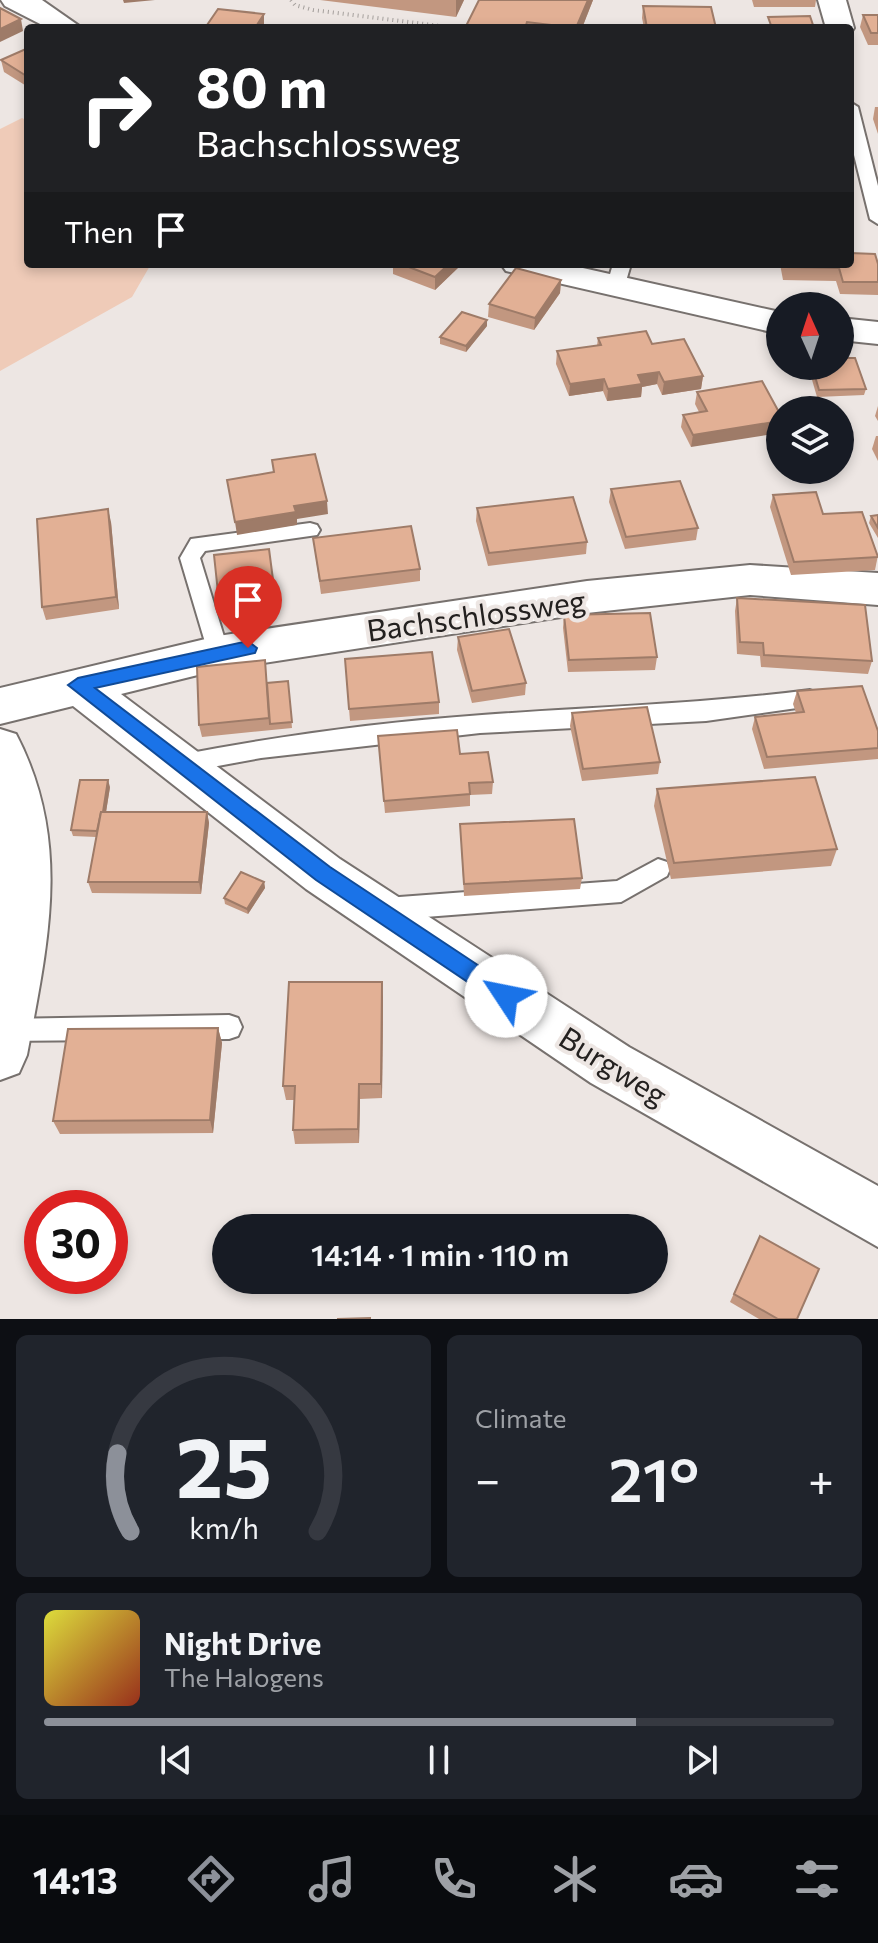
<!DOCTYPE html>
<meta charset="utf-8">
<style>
:root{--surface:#171b24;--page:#20242c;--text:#f1f3f6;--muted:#9ea1a6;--line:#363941;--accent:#8c9099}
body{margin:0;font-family:Commissioner,sans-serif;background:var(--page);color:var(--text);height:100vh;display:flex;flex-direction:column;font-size:30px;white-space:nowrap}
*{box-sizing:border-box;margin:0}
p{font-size:26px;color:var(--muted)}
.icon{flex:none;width:44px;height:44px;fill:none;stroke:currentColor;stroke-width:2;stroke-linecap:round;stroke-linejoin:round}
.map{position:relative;height:1319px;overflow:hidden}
.panel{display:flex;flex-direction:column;gap:16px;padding:16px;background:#0d0f14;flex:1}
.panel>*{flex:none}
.top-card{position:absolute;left:24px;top:24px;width:830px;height:244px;border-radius:8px;box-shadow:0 4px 12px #0003;background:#202124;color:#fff;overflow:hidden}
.needle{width:52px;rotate:357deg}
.controls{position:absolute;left:766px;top:292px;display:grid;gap:16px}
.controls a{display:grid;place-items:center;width:88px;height:88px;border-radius:50%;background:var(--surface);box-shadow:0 4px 12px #0003;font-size:40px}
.speed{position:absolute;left:24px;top:1190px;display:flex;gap:16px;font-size:40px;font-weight:700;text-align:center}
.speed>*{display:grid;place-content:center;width:104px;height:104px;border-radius:50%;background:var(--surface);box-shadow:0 4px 12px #0003;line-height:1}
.speed .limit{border:12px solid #d22;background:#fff;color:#111}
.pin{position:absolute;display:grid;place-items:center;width:68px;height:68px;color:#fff;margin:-82px -34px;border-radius:50% 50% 50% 0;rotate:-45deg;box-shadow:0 0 8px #0007}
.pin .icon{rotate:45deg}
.me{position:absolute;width:88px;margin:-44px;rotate:304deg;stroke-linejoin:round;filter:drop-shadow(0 0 6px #0008)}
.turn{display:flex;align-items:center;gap:28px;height:168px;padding:0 40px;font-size:36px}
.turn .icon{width:104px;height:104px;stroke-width:2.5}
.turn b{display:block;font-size:56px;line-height:68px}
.then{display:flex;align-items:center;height:76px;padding:0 40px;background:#0003;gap:16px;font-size:30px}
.big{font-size:60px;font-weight:600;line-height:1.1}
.panel .widget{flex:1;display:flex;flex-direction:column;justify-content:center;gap:12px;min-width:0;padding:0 28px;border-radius:12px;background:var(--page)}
.panel .dial{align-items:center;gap:0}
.dial svg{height:208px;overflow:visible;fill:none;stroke:var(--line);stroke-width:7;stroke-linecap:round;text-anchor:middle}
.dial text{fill:var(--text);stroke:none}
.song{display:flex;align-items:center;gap:24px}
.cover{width:96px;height:96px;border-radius:12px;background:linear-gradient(135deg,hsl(60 70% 55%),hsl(10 70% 35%))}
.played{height:8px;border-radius:4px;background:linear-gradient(90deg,var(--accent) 75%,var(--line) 75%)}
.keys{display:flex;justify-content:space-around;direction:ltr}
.heat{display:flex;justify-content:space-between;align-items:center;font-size:44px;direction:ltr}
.panel .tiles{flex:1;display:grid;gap:16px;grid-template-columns:1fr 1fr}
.widget:last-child{grid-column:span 2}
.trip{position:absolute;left:212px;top:1214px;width:456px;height:80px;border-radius:40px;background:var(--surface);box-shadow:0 4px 12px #0003;font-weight:600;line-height:80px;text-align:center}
.menu{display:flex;height:128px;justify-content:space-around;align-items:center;background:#090b0e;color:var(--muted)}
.menu .icon{width:56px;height:56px}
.menu .active{color:var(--accent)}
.menu b{font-size:36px;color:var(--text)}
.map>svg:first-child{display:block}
</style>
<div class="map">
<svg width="878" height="1319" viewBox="0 0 878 1319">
<rect width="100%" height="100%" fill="#ede6e3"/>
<polygon fill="#efcbb8" points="22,118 28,121 28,264 151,264 132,297 0,371 0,129"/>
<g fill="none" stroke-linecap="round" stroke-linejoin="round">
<g stroke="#77716e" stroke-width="4">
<g id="lane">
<polygon points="850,102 858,107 878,186 878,224 870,219 850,139"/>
<polygon points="613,264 631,264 624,288 615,293 606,288"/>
<polygon points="310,523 317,525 320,530 317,535 205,551 200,558 229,653 226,659 210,659 180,558 191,539"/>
<path d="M 810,690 L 818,693 L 821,699 L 818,705 L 706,721 L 480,733 L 261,758 L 180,773 L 172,771 L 168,764 L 172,757 L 180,755 C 279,736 381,722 482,715 C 592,707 701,704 810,690 Z"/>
<polygon points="658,859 667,862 670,869 667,876 621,902 386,920 377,917 374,909 377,901 386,898 617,881"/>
<polygon points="229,1015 238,1018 242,1027 238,1036 229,1039 0,1041 0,1021 5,1019"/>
</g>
</g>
<g stroke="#77716e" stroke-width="4">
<g id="street">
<polygon points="1,0 42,0 82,28 48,28 5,6"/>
<polygon points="818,0 846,0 854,28 850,34 850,28 826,28"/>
<polygon points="501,264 565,264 780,312 780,334 506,271"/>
<polygon points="840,318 878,322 878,344 840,340"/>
<polygon points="750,565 878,573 878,605 750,595 587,613 218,670 121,694 340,859 629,1047 878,1186 878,1247 591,1083 306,889 73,706 0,724 0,688 218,636 587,581"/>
<path d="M 0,729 L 16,734 C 72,841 48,942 27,1055 L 19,1073 L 0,1080 Z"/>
</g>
</g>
<polyline stroke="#a49f9c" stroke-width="4" stroke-dasharray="1 4" stroke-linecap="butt" points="291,0 295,5 313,10 457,28"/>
<use href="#lane" fill="#fff" fill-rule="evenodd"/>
<use href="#street" fill="#fff" fill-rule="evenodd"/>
</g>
<g fill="#c29780">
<polygon points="320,0 464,0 456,17"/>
<polygon points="593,0 582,28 465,28"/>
<polygon points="752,0 816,0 815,7 754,7"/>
<polygon points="643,6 716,28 644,28 642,18"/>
<polygon points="863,15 878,15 878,45 868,45 860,27"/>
<polygon points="28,48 28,87 4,72 1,60"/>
<polygon points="875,107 878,107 878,134 873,119"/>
<polygon points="393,264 462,264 435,290 393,274"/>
<polygon points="780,264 878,264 878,295 840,294 836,281 783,280"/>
<polygon points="561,280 560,293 534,330 488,317 489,304"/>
<polygon points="487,326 466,352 440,344 440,337"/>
<polygon points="598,338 652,344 703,376 701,389 662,395 657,384 642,387 641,397 607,401 603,391 569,396 556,364 557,351 597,346"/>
<polygon points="808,366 840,366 866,389 864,395 817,397"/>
<polygon points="762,381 691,447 681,427 683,415 699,412 695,404 697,392"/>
<polygon points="878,406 878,421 875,416"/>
<polygon points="876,436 878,436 878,461 872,449"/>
<polygon points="611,489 698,528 696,540 625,549 609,502"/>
<polygon points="773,495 823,514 878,555 875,570 791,575 770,507"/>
<polygon points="477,508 587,542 586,554 488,566 476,521"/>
<polygon points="878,515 878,538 869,523 871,516"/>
<polygon points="111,522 119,609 46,620 42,607"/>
<polygon points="313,538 420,569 420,581 321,594"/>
<polygon points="269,549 277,607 221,614 219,602"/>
<polygon points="737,598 872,661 868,674 761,667 760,656 737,654 735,611"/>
<polygon points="564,615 657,657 655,670 568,672 563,628"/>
<polygon points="458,637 526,683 525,695 472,703 457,650"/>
<polygon points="345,659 439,702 439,714 350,721"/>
<polygon points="288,681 292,728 202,737 199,725 267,683"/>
<polygon points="797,691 878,731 878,759 764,769 752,729 755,717 796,713 793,704"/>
<polygon points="572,713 660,762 658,774 582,781 570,726"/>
<polygon points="378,736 460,754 493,782 492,794 470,795 470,806 385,813"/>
<polygon points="110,787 106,812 207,812 209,823 201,894 92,893 88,882 96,837 73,836 71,830"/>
<polygon points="657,789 837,849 831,866 671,879 654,806"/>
<polygon points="460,824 582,878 580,889 464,896"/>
<polygon points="264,882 265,888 248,914 225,904 224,898"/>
<polygon points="383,997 382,1098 360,1099 359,1143 295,1144 293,1130 294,1100 286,1100 283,1086"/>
<polygon points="218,1028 222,1043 213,1133 60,1134 53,1121"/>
<polygon points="760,1236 797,1319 759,1319 730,1302"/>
</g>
<g fill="#9e7b68">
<polygon points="123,0 155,0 124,3"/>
<polygon points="456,0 464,0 456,17"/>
<polygon points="588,0 593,0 582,28 576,28"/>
<polygon points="264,14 264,28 255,28"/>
<polygon points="21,19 23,31 0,42 0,29"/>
<polygon points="449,264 462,264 435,290 435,277"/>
<polygon points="561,280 560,293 534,330 535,318"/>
<polygon points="487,320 487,326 466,352 466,346"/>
<polygon points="659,372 657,384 642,387 641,397 607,401 608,389 638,375"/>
<polygon points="703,376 701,389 662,395 664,382"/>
<polygon points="604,379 603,391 569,396 570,384"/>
<polygon points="780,421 780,433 691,447 693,435"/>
<polygon points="327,501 328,514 297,519 297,525 237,535 235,522 294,506"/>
<polygon points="108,509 111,522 119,609 116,597"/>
<polygon points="108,780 110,787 102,837 100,831"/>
<polygon points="207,812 209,823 201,894 199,882"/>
<polygon points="264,882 265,888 248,914 247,909"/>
<polygon points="382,982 383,997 382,1098 381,1084"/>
<polygon points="218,1028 222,1043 213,1133 210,1120"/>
<polygon points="359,1084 360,1099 359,1143 358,1129"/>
</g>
<g fill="#e2b095" stroke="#9e7b68" stroke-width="2">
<polygon points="479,0 588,0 576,28 527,22 525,28 465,28"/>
<polygon points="643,6 711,7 716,28 647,28"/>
<polygon points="0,8 21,19 0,29"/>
<polygon points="218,9 264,14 255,28 205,28"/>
<polygon points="863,15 878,15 878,33 871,33"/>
<polygon points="810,16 814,28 772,28 768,17"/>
<polygon points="28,48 28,77 1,60"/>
<polygon points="850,253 875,254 878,264 878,282 843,282 839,268 786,267 785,264 850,264"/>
<polygon points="401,264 449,264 435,277"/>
<polygon points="516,268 561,280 535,318 489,304"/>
<polygon points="462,312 487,320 466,346 440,337"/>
<polygon points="646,331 652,344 684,339 703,376 664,382 659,372 638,375 642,384 608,389 604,379 570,384 557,351 601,345 598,338"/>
<polygon points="840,358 855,358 866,389 819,390 812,366 840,366"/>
<polygon points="762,381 780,414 780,421 693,435 683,415 707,411 697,392"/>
<polygon points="315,454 327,501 294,506 296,512 235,522 227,480 274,472 272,460"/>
<polygon points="680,481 698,528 626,537 611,489"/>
<polygon points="816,492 823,514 862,512 878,557 794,562 773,495"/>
<polygon points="573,497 587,542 489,553 477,508"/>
<polygon points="108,509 116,597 42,607 37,519"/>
<polygon points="878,515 878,528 871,516"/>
<polygon points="411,526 420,569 320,581 313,538"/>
<polygon points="269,549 275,595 219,602 214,555"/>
<polygon points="737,598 865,605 872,661 764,655 763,643 740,642"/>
<polygon points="650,613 657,657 569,660 564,615"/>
<polygon points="509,629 526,683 472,691 458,637"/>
<polygon points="432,652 439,702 349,709 345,659"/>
<polygon points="265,660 269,718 199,725 197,667"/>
<polygon points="288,681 292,722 270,724 267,683"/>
<polygon points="862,686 878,731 878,748 767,757 755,717 804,712 797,691"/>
<polygon points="647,707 660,762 583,769 572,713"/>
<polygon points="457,730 460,754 488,752 493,782 469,783 470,794 384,801 378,736"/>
<polygon points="815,777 837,849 674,863 657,789"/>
<polygon points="80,780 108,780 103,812 101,812 97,831 71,830"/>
<polygon points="101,812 207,812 199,882 88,882"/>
<polygon points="574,819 582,878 464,884 460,824"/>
<polygon points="241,872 264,882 247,909 224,898"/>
<polygon points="289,982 382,982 381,1084 359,1084 358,1129 293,1130 295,1086 283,1086"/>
<polygon points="218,1028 210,1120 53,1121 68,1029"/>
<polygon points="760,1236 819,1269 797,1319 778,1319 734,1294"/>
<polygon points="370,1318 370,1319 337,1319"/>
</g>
<polygon fill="#1a73e8" stroke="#114b97" stroke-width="2" points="248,641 257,648 255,653 95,688 330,867 514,989 517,996 514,1003 506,1006 499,1003 316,880 68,685 78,678"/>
<g text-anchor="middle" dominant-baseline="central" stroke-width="8" stroke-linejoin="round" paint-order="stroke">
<g font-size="30" fill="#23201f" stroke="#ede6e3">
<text transform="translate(476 614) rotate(-8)">Bachschlossweg</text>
<text transform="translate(614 1065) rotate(32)">Burgweg</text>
</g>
</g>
</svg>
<div class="controls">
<a><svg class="needle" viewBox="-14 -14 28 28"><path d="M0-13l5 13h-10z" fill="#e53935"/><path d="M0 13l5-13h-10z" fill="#9ea1a6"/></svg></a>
<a><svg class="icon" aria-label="layers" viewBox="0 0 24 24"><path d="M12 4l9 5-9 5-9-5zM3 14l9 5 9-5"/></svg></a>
</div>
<div class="speed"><div class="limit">30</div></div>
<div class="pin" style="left:248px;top:648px;background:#d93025"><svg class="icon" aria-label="arrive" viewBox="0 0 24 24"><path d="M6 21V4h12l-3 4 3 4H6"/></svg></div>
<svg class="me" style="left:506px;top:996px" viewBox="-20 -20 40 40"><circle r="19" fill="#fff"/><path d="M0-13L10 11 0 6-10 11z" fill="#1a73e8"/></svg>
<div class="trip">14:14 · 1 min · 110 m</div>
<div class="top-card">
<div class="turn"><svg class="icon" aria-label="right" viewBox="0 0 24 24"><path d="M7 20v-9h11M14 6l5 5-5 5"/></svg><div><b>80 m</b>Bachschlossweg</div></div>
<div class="then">Then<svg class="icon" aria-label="arrive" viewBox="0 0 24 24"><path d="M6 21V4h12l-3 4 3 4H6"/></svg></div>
</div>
</div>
<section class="panel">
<div class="tiles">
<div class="widget dial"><svg viewBox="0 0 100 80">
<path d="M14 69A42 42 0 1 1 86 69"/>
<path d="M14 69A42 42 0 0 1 9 39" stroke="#8c9099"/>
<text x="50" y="56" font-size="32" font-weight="700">25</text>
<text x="50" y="72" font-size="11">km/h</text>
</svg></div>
<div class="widget"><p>Climate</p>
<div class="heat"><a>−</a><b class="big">21°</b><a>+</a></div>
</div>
<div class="widget">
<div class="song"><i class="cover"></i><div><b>Night Drive</b><p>The Halogens</p></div></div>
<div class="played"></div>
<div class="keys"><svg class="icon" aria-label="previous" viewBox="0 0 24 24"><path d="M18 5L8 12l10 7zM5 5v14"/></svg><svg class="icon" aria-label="pause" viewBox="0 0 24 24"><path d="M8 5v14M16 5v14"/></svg><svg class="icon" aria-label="next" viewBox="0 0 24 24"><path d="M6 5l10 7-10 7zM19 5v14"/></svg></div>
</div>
</div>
</section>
<nav class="menu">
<b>14:13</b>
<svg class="icon active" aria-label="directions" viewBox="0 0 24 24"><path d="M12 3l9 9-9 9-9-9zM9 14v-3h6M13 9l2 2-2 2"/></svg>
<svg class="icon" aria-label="music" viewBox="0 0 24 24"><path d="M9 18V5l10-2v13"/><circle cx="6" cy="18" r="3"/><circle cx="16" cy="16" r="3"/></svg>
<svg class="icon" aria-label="phone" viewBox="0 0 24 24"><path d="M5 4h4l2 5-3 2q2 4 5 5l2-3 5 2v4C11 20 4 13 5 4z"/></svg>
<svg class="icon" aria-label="climate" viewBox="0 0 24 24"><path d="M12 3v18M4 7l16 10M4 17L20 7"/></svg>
<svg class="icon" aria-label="car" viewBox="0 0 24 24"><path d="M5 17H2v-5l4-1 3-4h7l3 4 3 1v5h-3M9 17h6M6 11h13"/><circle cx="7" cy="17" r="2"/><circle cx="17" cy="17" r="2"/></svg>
<svg class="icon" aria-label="filters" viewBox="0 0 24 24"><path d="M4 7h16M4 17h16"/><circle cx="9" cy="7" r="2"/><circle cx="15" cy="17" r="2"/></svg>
</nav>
